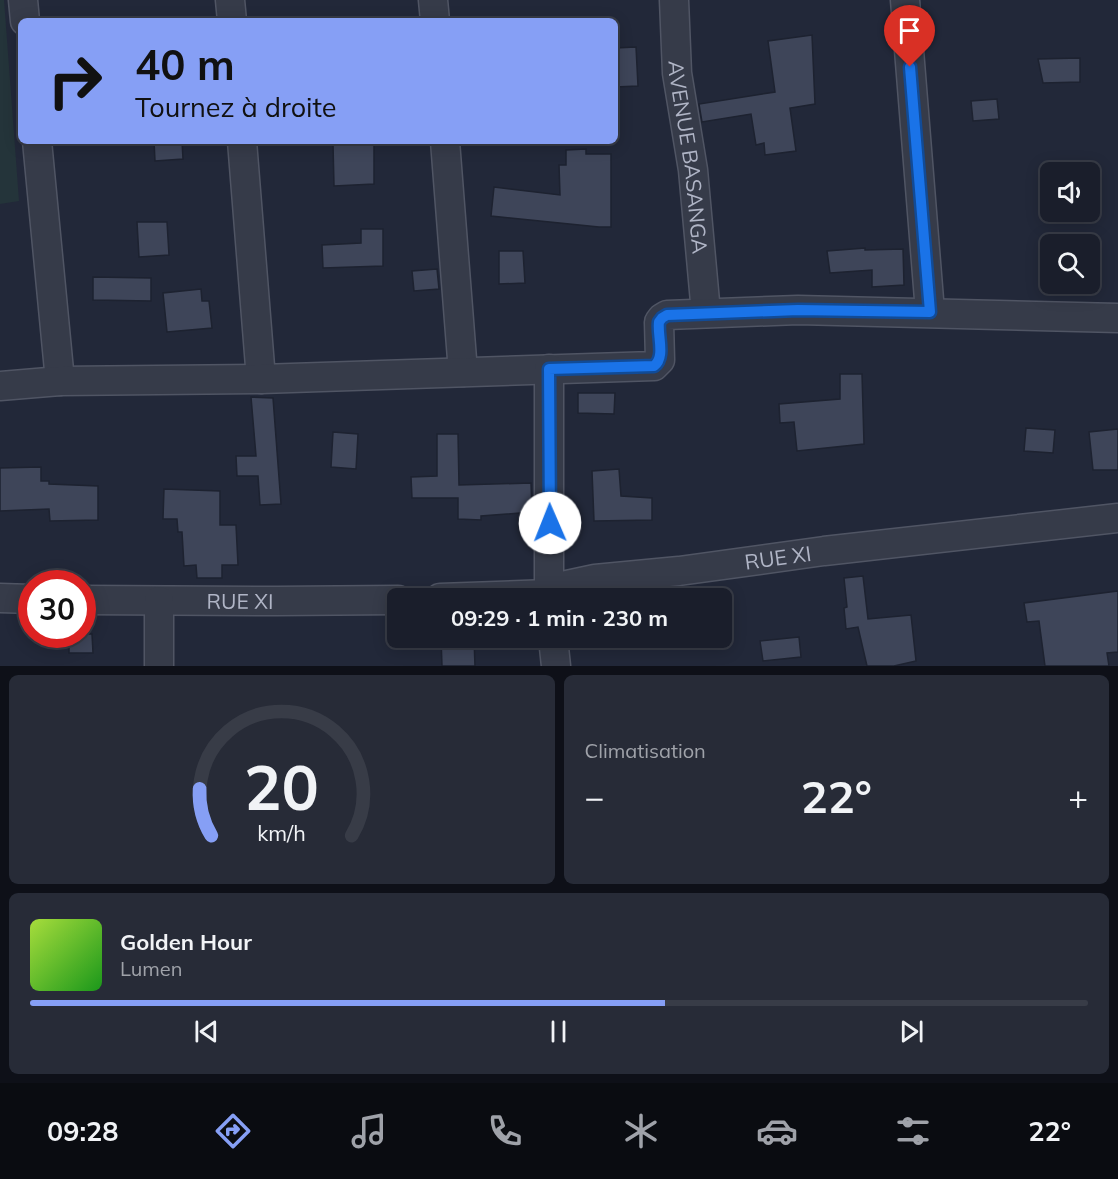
<!DOCTYPE html>
<html lang="fr">
<meta charset="utf-8">
<style>
:root{--surface:#1a1e2b;--page:#272b37;--text:#f1f3f6;--muted:#9fa2a9;--line:#383c47;--accent:#869ff5}
body{margin:0;font-family:Mulish,sans-serif;background:var(--page);color:var(--text);height:100vh;display:flex;flex-direction:column;font-size:22px;white-space:nowrap}
*{box-sizing:border-box;margin:0}
p{font-size:20px;color:var(--muted)}
.icon{flex:none;width:33px;height:33px;fill:none;stroke:currentColor;stroke-width:2;stroke-linecap:round;stroke-linejoin:round}
.map{position:relative;height:666px;overflow:hidden}
.details{display:flex;flex-direction:column;gap:9px;padding:9px;background:#0e1018;flex:1}
.details>*{flex:none}
.banner{position:absolute;left:18px;top:18px;width:600px;height:126px;border-radius:9px;box-shadow:0 3px 15px #0003,0 0 0 2px var(--line);background:#869ff5;color:#111;overflow:hidden}
.fabs{position:absolute;left:1040px;top:162px;display:grid;gap:12px}
.fabs a{display:grid;place-items:center;width:60px;height:60px;border-radius:9px;background:var(--surface);box-shadow:0 3px 15px #0003,0 0 0 2px var(--line);font-size:30px}
.speed{position:absolute;left:18px;top:570px;display:flex;gap:12px;font-size:30px;font-weight:700;text-align:center}
.speed>*{display:grid;place-content:center;width:78px;height:78px;border-radius:50%;background:var(--surface);box-shadow:0 3px 15px #0003,0 0 0 2px var(--line);line-height:1}
.speed .limit{border:9px solid #d22;background:#fff;color:#111}
.pin{position:absolute;display:grid;place-items:center;width:51px;height:51px;color:#fff;margin:-62px -26px;border-radius:50% 50% 50% 0;rotate:-45deg;box-shadow:0 0 6px #0007}
.pin .icon{rotate:45deg}
.me{position:absolute;width:66px;margin:-33px;rotate:359deg;stroke-linejoin:round;filter:drop-shadow(0 0 4px #0008)}
.turn{display:flex;align-items:center;gap:21px;height:126px;padding:0 18px;font-size:27px}
.turn .icon{width:78px;height:78px;stroke-width:2.5}
.turn b{display:block;font-size:42px;line-height:51px}
.big{font-size:45px;font-weight:700;line-height:1.1}
.details .card{flex:1;display:flex;flex-direction:column;justify-content:center;gap:9px;min-width:0;padding:0 21px;border-radius:9px;background:var(--page)}
.details .dial{align-items:center;gap:0}
.dial svg{height:156px;overflow:visible;fill:none;stroke:var(--line);stroke-width:7;stroke-linecap:round;text-anchor:middle}
.dial text{fill:var(--text);stroke:none}
.song{display:flex;align-items:center;gap:18px}
.cover{width:72px;height:72px;border-radius:9px;background:linear-gradient(135deg,hsl(80 70% 55%),hsl(120 70% 35%))}
.played{height:6px;border-radius:3px;background:linear-gradient(90deg,var(--accent) 60%,var(--line) 60%)}
.keys{display:flex;justify-content:space-around;direction:ltr}
.heat{display:flex;justify-content:space-between;align-items:center;font-size:33px;direction:ltr}
.details .tiles{flex:1;display:grid;gap:9px;grid-template-columns:1fr 1fr}
.card:last-child{grid-column:span 2}
.trip{position:absolute;left:387px;top:588px;width:345px;height:60px;border-radius:9px;background:var(--surface);box-shadow:0 3px 15px #0003,0 0 0 2px var(--line);font-weight:700;line-height:60px;text-align:center}
.tabs{display:flex;height:96px;justify-content:space-around;align-items:center;background:#0a0c11;color:var(--muted)}
.tabs .icon{width:42px;height:42px}
.tabs .active{color:var(--accent)}
.tabs b{font-size:27px;color:var(--text)}
.map>svg:first-child{display:block}
</style>
<div class="map">
<svg width="1118" height="666" viewBox="0 0 1118 666">
<rect width="100%" height="100%" fill="#222839"/>
<polygon fill="#24343a" points="0,0 4,0 19,201 0,204"/>
<g fill="#3e4559" stroke="#1d2230" stroke-width="1.5">
<polygon points="812,35 815,104 790,108 796,151 765,155 764,143 756,145 751,114 702,122 699,104 775,92 768,41"/>
<polygon points="636,47 638,86 615,87 615,48"/>
<polygon points="1080,58 1080,82 1043,83 1038,59"/>
<polygon points="997,99 999,119 973,121 971,101"/>
<polygon points="154,141 182,141 183,159 155,161"/>
<polygon points="362,143 374,143 374,184 334,186 333,144"/>
<polygon points="586,149 586,154 611,154 611,227 599,227 491,216 494,187 560,195 559,165 566,165 566,150"/>
<polygon points="137,222 167,222 169,255 139,257"/>
<polygon points="361,229 383,229 383,266 323,268 322,245 361,243"/>
<polygon points="865,248 865,250 903,249 904,285 872,287 872,270 830,273 827,251"/>
<polygon points="499,251 523,251 525,283 499,284"/>
<polygon points="437,269 439,289 414,291 412,271"/>
<polygon points="93,277 151,278 151,301 93,300"/>
<polygon points="201,289 202,301 209,301 212,328 167,332 163,293"/>
<polygon points="840,374 862,374 864,444 797,451 794,422 780,423 779,404 840,399"/>
<polygon points="578,393 615,393 614,414 578,413"/>
<polygon points="251,397 273,398 281,504 260,505 258,476 237,476 236,456 256,456"/>
<polygon points="1026,428 1055,430 1053,453 1024,451"/>
<polygon points="1118,429 1118,470 1093,470 1089,432"/>
<polygon points="333,432 358,434 356,469 331,467"/>
<polygon points="437,434 458,434 459,485 531,483 532,512 481,516 481,520 458,519 458,498 412,498 411,477 437,476"/>
<polygon points="41,467 41,481 49,481 49,484 98,486 98,520 50,521 49,509 0,511 0,468"/>
<polygon points="619,469 621,496 652,498 652,520 594,521 592,471"/>
<polygon points="164,489 220,491 220,525 236,525 238,565 222,565 222,578 197,578 196,565 184,566 182,532 178,532 177,519 163,519"/>
<polygon points="863,576 868,619 911,615 916,661 894,666 867,666 858,627 846,629 844,608 847,607 844,578"/>
<polygon points="1118,591 1118,652 1107,653 1109,666 1045,666 1039,621 1027,622 1024,603"/>
<polygon points="69,634 92,634 93,653 69,653"/>
<polygon points="799,637 801,657 763,661 760,641"/>
<polygon points="441,638 474,638 475,666 442,666"/>
</g>
<g fill="none" stroke-linecap="round" stroke-linejoin="round">
<g stroke="#505564" stroke-width="31">
<g id="minor">
<polyline points="23,0 25,21"/>
<polyline points="230,0 232,21"/>
<polyline points="433,0 435,21"/>
<path id="s1" d="M 674,0 L 677,73 L 693,170 L 706,313"/>
<polyline points="905,0 930,312"/>
<polyline points="37,141 60,381"/>
<polyline points="242,141 261,379"/>
<polyline points="445,141 463,372"/>
<polyline points="0,386 60,381 261,379 654,366 660,360 659,322 662,318 667,315 798,310 1118,318"/>
<polyline points="0,598 32,599"/>
<path id="s2" d="M 440,598 L 549,594 L 567,585 L 595,579 L 679,571 L 824,551 L 1118,518"/>
<polyline points="549,598 549,369"/>
<path id="s3" d="M 82,600 L 277,601 L 398,600"/>
<polyline points="553,638 556,666"/>
<polyline points="159,666 159,601"/>
</g>
</g>
<use href="#minor" stroke="#363b49" stroke-width="28"/>
</g>
<g fill="none" stroke-linecap="round" stroke-linejoin="round">
<g stroke="#114b97" stroke-width="15">
<path id="route" d="M 550,523 L 549,369 L 654,366 C 666,357 657,335 659,322 L 662,318 L 667,315 L 798,310 L 930,312 L 910,67"/>
</g>
<use href="#route" stroke="#1a73e8" stroke-width="10"/>
</g>
<g text-anchor="middle" dominant-baseline="central" stroke-width="5" stroke-linejoin="round" paint-order="stroke">
<g font-size="21" fill="#b0b5c6" stroke="#1b202e">
<text stroke="none"><textPath href="#s1" startOffset="158">AVENUE BASANGA</textPath></text>
<text stroke="none"><textPath href="#s2" startOffset="342">RUE XI</textPath></text>
<text stroke="none"><textPath href="#s3" startOffset="158">RUE XI</textPath></text>
</g>
</g>
</svg>
<div class="fabs">
<a><svg class="icon" aria-label="sound" viewBox="0 0 24 24"><path d="M4 9h4l5-4v14l-5-4H4zM17 9q2 3 0 6"/></svg></a>
<a><svg class="icon" aria-label="search" viewBox="0 0 24 24"><circle cx="10" cy="10" r="6"/><path d="M15 15l6 6"/></svg></a>
</div>
<div class="speed"><div class="limit">30</div></div>
<div class="pin" style="left:910px;top:67px;background:#d93025"><svg class="icon" aria-label="arrive" viewBox="0 0 24 24"><path d="M6 21V4h12l-3 4 3 4H6"/></svg></div>
<svg class="me" style="left:550px;top:523px" viewBox="-20 -20 40 40"><circle r="19" fill="#fff"/><path d="M0-13L10 11 0 6-10 11z" fill="#1a73e8"/></svg>
<div class="trip">09:29 · 1 min · 230 m</div>
<div class="banner">
<div class="turn"><svg class="icon" aria-label="right" viewBox="0 0 24 24"><path d="M7 20v-9h11M14 6l5 5-5 5"/></svg><div><b>40 m</b>Tournez à droite</div></div>
</div>
</div>
<section class="details">
<div class="tiles">
<div class="card dial"><svg viewBox="0 0 100 80">
<path d="M14 69A42 42 0 1 1 86 69"/>
<path d="M14 69A42 42 0 0 1 8 45" stroke="#869ff5"/>
<text x="50" y="56" font-size="32" font-weight="700">20</text>
<text x="50" y="72" font-size="11">km/h</text>
</svg></div>
<div class="card"><p>Climatisation</p>
<div class="heat"><a>−</a><b class="big">22°</b><a>+</a></div>
</div>
<div class="card">
<div class="song"><i class="cover"></i><div><b>Golden Hour</b><p>Lumen</p></div></div>
<div class="played"></div>
<div class="keys"><svg class="icon" aria-label="previous" viewBox="0 0 24 24"><path d="M18 5L8 12l10 7zM5 5v14"/></svg><svg class="icon" aria-label="pause" viewBox="0 0 24 24"><path d="M8 5v14M16 5v14"/></svg><svg class="icon" aria-label="next" viewBox="0 0 24 24"><path d="M6 5l10 7-10 7zM19 5v14"/></svg></div>
</div>
</div>
</section>
<nav class="tabs">
<b>09:28</b>
<svg class="icon active" aria-label="directions" viewBox="0 0 24 24"><path d="M12 3l9 9-9 9-9-9zM9 14v-3h6M13 9l2 2-2 2"/></svg>
<svg class="icon" aria-label="music" viewBox="0 0 24 24"><path d="M9 18V5l10-2v13"/><circle cx="6" cy="18" r="3"/><circle cx="16" cy="16" r="3"/></svg>
<svg class="icon" aria-label="phone" viewBox="0 0 24 24"><path d="M5 4h4l2 5-3 2q2 4 5 5l2-3 5 2v4C11 20 4 13 5 4z"/></svg>
<svg class="icon" aria-label="climate" viewBox="0 0 24 24"><path d="M12 3v18M4 7l16 10M4 17L20 7"/></svg>
<svg class="icon" aria-label="car" viewBox="0 0 24 24"><path d="M5 17H2v-5l4-1 3-4h7l3 4 3 1v5h-3M9 17h6M6 11h13"/><circle cx="7" cy="17" r="2"/><circle cx="17" cy="17" r="2"/></svg>
<svg class="icon" aria-label="filters" viewBox="0 0 24 24"><path d="M4 7h16M4 17h16"/><circle cx="9" cy="7" r="2"/><circle cx="15" cy="17" r="2"/></svg>
<b>22°</b>
</nav>
